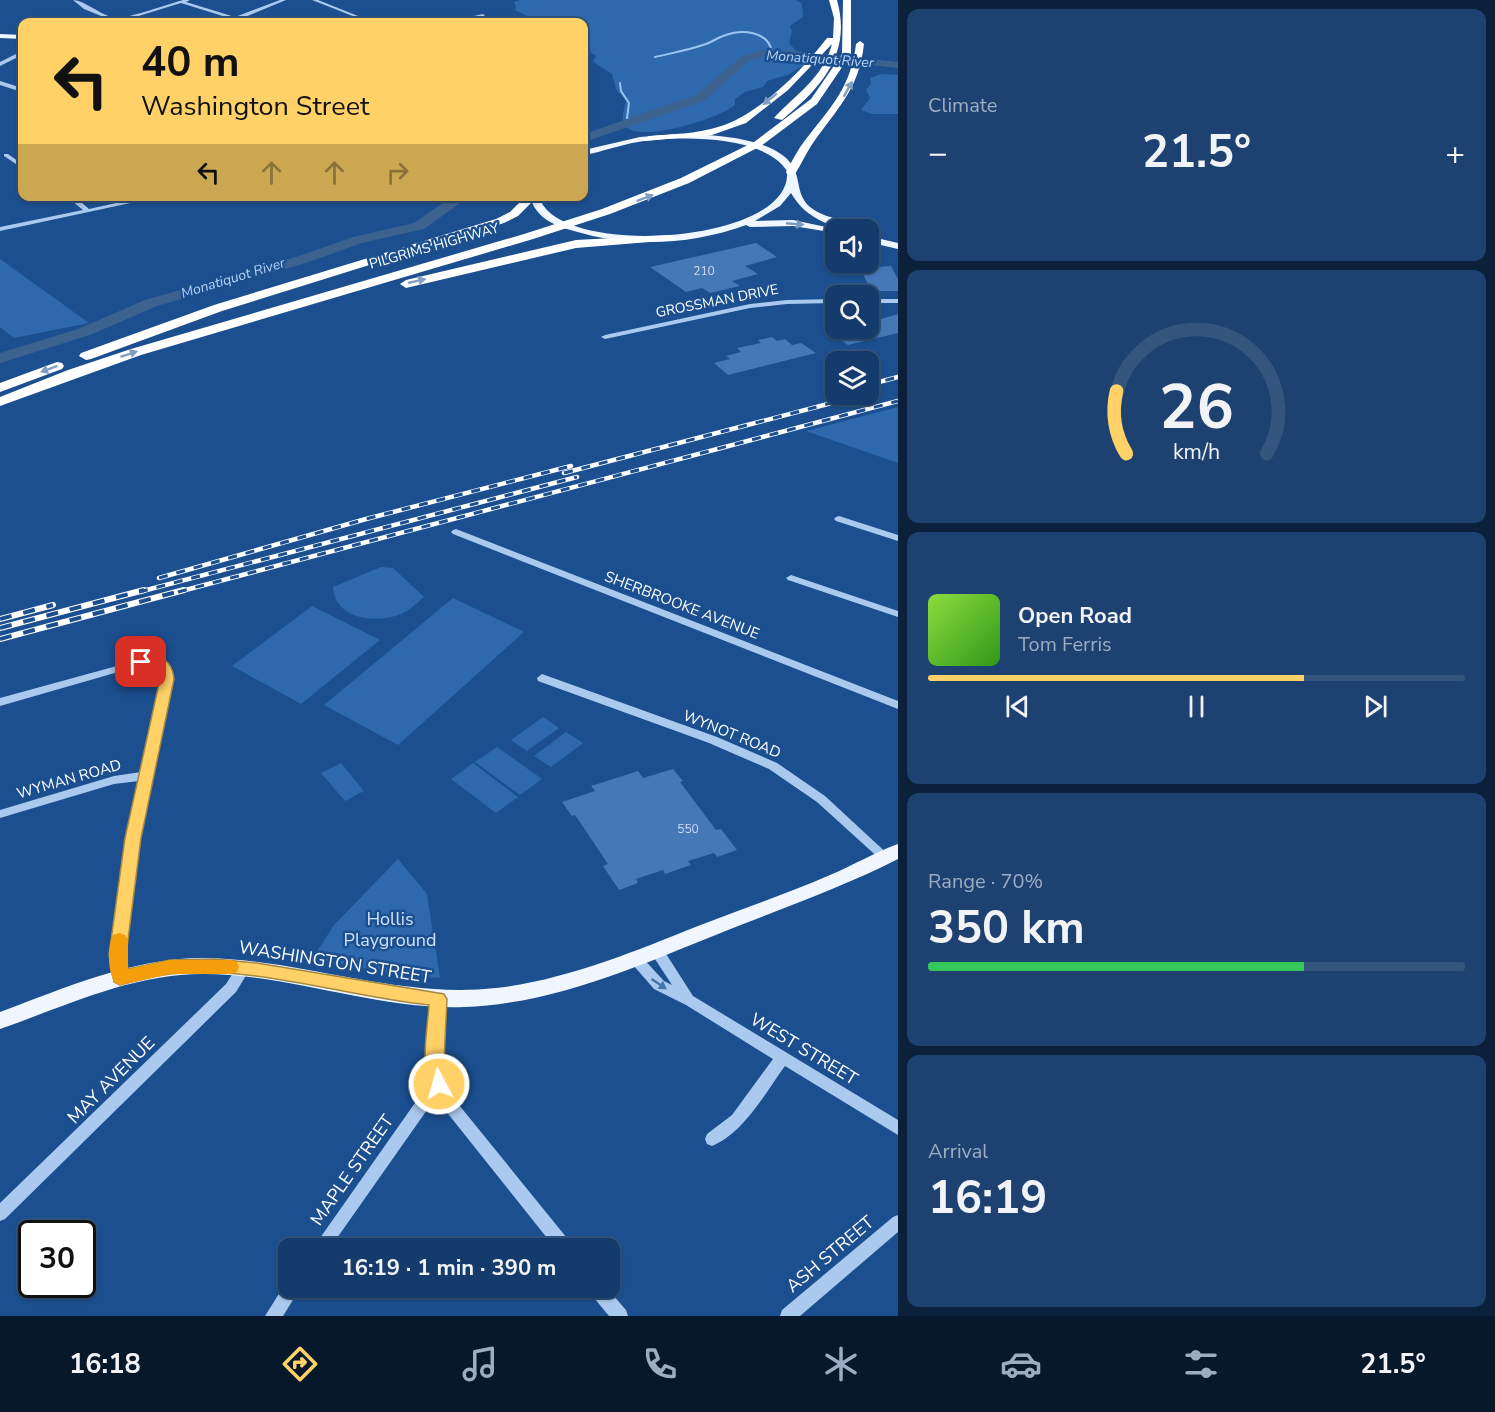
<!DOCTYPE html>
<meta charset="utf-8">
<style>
:root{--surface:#143b6b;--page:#1d4271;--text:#f1f3f6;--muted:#9dadc1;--line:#33557e;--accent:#ffd166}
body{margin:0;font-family:"Nunito Sans",sans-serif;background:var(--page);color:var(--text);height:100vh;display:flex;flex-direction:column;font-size:22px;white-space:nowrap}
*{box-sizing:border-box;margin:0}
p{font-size:20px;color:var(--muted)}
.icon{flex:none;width:33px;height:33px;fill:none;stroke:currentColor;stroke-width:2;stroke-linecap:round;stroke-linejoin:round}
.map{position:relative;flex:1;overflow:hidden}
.side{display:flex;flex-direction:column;gap:9px;padding:9px;background:#0b203b;width:597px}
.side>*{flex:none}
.top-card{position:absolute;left:18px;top:18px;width:570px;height:183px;border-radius:12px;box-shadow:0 2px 4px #0004,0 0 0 2px var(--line);background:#ffd166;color:#111;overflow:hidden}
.tools{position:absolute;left:825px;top:219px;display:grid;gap:12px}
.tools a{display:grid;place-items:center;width:54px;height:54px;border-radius:12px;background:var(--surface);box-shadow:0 2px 4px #0004,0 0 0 2px var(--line);font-size:30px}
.speed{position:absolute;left:18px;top:1220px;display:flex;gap:12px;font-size:30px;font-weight:700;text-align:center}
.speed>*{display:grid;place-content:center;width:78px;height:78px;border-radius:50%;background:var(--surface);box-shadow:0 2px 4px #0004,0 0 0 2px var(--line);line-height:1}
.speed .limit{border:3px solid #111;border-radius:9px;background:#fff;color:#111}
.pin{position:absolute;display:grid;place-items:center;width:51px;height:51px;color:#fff;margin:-26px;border-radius:12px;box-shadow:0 3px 9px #0006}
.me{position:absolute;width:66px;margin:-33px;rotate:354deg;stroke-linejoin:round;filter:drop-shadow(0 0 4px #0008)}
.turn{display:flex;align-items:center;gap:21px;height:126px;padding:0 24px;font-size:27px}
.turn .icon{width:78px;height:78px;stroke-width:2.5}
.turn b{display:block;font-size:42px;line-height:51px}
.lanes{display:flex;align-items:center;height:57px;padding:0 24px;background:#0003;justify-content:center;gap:30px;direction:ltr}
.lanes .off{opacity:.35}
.big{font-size:45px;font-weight:700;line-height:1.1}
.side .tile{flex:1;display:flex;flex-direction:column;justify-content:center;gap:9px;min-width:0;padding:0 21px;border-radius:12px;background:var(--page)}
.side .dial{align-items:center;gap:0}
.dial svg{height:156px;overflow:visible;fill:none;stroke:var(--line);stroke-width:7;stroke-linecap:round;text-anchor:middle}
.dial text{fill:var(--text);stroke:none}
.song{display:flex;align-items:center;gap:18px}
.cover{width:72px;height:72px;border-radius:9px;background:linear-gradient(135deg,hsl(90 70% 55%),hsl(110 70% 35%))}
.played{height:6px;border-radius:3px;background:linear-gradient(90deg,var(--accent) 70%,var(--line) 70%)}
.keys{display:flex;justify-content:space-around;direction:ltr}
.heat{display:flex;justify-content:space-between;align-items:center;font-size:33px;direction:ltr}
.charge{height:9px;border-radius:4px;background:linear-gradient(90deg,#34c759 70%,var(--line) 0)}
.trip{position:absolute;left:278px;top:1238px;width:342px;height:60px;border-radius:12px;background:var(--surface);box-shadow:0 2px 4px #0004,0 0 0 2px var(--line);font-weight:700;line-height:60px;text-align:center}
.tab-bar{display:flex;height:96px;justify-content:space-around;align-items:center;background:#08182b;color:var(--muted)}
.tab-bar .icon{width:42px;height:42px}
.tab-bar .active{color:var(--accent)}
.tab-bar b{font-size:27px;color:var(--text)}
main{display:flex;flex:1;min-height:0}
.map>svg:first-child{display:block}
</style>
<main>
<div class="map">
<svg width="898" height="1316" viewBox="0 0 898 1316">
<rect width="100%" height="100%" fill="#1b4f8f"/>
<g fill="#2e69ad">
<path d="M 520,0 L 796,0 L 802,4 L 803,17 L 790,26 L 792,31 L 789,43 L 807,63 L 790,74 L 767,81 L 763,87 L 745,92 L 735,99 L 735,105 C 721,118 641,143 626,127 C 620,121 624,109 626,101 L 616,89 L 612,74 L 595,63 L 593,61 L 596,56 L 584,48 L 584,22 L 535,22 L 531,18 L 515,10 L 516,7 L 514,2 Z"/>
<polygon points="881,74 898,75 898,114 872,114 861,110 870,98 866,90 871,84 870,78"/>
<polygon points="0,259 89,323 14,338 0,327"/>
<polygon points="898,407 898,463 806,431"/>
<path d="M 381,567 L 393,568 L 424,597 C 417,603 410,610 401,614 C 377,624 335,620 333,587 Z"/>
<polygon points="453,598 524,632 398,745 324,705"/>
<polygon points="312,606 380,640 301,704 232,666"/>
<polygon points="543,717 559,728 527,751 511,740"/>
<polygon points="566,732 583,743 551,767 534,756"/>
<polygon points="497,747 542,779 520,795 475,762"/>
<polygon points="341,763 364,791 345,801 321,773"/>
<polygon points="473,763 518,797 496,813 451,779"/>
<polygon points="398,859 427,894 440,978 399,975 316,959 314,956 334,925"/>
</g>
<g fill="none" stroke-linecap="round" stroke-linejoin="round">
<g stroke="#9cc4f0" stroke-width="2">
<path d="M 655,57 C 672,53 689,50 706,44 C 712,42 717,38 723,36 C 741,29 769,30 772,53"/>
<polyline points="620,83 621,91 629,103 627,118 630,123"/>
</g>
<g fill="#3c6290" fill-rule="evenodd">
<polygon points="762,50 797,51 898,62 898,68 797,57 763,56 749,61 704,101 584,142 584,134 696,95 741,57"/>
<polygon points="453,196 470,196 424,229 362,243 306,263 157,306 90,335 0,363 0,353 78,329 145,300 296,257 353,237 414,223"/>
</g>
</g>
<g fill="#4478b7">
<polygon points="756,243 777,257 745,266 758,274 732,281 740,286 710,293 702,288 686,292 650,267"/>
<polygon points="891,266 898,279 898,291 871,291 864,276 864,268"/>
<polygon points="898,314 898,333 848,345 833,335 841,333 836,328 868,328 868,316 875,315 881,319"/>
<polygon points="772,337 777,341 785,339 792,345 801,343 816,353 728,375 714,363 730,359 726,356 741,352 737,348 761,343 758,340"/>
<polygon points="673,769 683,781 680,782 716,830 721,829 737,850 717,857 714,853 688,861 691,865 665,874 663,870 636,879 638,883 619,890 603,866 608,864 575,815 572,816 562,802 595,791 591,786 638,771 643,778"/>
</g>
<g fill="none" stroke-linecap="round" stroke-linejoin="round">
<g fill="#a9c9ee" fill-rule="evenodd">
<path d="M 73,0 C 84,0 102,16 115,18 C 123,20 172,3 183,0 L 190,0 L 186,2 L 235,17 L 280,0 L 286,0 L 240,19 L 247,22 L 242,22 L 181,3 L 119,22 L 109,22 L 111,20 L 84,9 Z"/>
<polygon points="312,0 318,0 373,22 368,22"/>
<polygon points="483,14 485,16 454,22 447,22"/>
<polygon points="20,52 22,52 22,55 0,66 0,62"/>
<polygon points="0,81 22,88 22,92 0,85"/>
<polygon points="4,154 8,154 22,164 22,168 4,156"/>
<polygon points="66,196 74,196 89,209 148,196 163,196 0,231 0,227 83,210"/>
<polygon points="836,299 836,303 787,304 750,308 605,339 601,337 605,335 750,304 787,300"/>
<rect x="868" y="299" width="30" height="4"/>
<polygon points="839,516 898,535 898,541 836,521 834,519 836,517"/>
<polygon points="456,529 898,701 898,709 453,534 451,532 453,530"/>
<polygon points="791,575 898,611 898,617 788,580 786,578"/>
<path d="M 146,658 L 163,660 L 171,671 L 172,679 L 139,838 L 125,955 L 127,977 L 125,981 L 120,983 L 115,981 C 106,961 114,933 117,913 C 123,868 130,825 139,781 L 114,784 L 0,818 L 0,810 L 114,776 L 141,772 L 162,679 L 161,672 L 156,665 L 146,664 L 0,706 L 0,698 Z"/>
<polygon points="542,674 717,737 777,763 825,796 892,858 890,861 886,863 882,861 817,802 769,769 709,743 538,681 537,678"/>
<path d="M 656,945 L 661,946 L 693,996 L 898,1120 L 898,1135 L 785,1066 C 766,1092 743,1134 712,1146 L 707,1144 L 705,1139 L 707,1134 L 732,1115 L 773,1059 L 686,1005 L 654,989 L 627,958 L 629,954 L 634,953 L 639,954 L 664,981 L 672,985 L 649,950 L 651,946 Z"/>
<polygon points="243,964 248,965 250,969 236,992 5,1219 0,1221 0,1203 226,984 238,965"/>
<path d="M 438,993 L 443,995 L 445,999 C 442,1039 437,1070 459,1105 L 571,1243 L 573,1248 L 555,1248 L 449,1115 L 439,1099 L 427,1110 L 330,1248 L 313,1248 L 417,1100 L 426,1091 L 434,1087 C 423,1060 429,1028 431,999 L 433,995 Z"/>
<polygon points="898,1215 898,1232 800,1316 780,1316 782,1310 893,1217"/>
<polygon points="287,1281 288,1287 301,1287 283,1316 265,1316"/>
<polygon points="588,1287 606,1287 626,1310 628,1316 609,1316 590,1293"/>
</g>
<g fill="#f0f6ff" fill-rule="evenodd">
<polygon points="0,34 22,35 22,39 0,38"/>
<path d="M 679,134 C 709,134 774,137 792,165 C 801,179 796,195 810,207 C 826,220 849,219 865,230 C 836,230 806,220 791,193 L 780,206 L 755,221 L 793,220 L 840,230 L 836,230 L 836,233 L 793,226 L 750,227 L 746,225 C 691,245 630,248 574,231 C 555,226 535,218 530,196 L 539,196 C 554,259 794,245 787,171 C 764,134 676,136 638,142 C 619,145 602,152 584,155 L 584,150 L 640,137 Z"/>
<polygon points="868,236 898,243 898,249 868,242"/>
<path d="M 898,844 L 898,859 C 845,886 789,906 733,928 C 647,962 558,1004 464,1007 C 375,1010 291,974 203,974 C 131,974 66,1006 0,1029 L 0,1012 C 65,988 132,958 203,958 C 302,959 396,999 496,988 C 566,980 633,952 698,926 C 742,909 786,894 830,875 C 852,866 875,852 898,844 Z"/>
</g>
<g fill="#fff" fill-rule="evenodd">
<path d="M 829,0 L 837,0 C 852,54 822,87 782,120 L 774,118 C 796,94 823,78 832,44 L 788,90 L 746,123 L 712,135 L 645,141 L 644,139 L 649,136 C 672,134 696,134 718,127 C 757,116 803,70 827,38 L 833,38 L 834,18 Z"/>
<polygon points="843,0 851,0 851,54 817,104 761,146 689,183 610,214 533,239 141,355 0,406 0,397 68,370 131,349 524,234 602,209 681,178 754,142 811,99 842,54"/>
<path d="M 860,41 L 864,44 C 859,91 836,109 811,146 C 805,155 801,165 795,174 L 787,174 L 786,172 C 792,161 798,149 806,139 C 831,107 851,87 856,44 Z"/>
<polygon points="526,196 538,196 518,216 504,223 222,311 91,359 86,360 79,356 81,353 214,305 496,219 510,212"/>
<polygon points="670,235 676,238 674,240 576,248 406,288 400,284 406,280 576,240"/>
<polygon points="57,362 62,363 64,366 62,369 0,392 0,383"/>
</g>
<g stroke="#fff" stroke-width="4.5">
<g id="rail-far1">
<polyline points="868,385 898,377"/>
<polyline points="564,473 866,394"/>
<polyline points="159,578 366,519 571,466"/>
<polyline points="139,592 577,477"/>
<polyline points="178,592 898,401"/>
</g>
</g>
<g stroke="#fff" stroke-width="6">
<g id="rail">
<polyline points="0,619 53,605"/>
<polyline points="0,628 144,590"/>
<polyline points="0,639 184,590"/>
</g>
</g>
<use href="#rail-far1" stroke="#1b4f8f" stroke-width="3" stroke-dasharray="9" stroke-linecap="butt"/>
<use href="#rail" stroke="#1b4f8f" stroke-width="4" stroke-dasharray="12" stroke-linecap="butt"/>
</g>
<defs><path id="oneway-solid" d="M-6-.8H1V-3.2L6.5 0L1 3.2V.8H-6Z" transform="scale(1.5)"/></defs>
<g fill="#829ec1">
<use href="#oneway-solid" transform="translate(848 89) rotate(-61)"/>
<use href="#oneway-solid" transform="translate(770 99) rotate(141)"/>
<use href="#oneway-solid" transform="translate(645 198) rotate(-21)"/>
<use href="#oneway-solid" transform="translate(417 281) rotate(-13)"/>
<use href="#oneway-solid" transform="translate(129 354) rotate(-18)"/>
<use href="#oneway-solid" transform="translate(49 369) rotate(160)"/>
</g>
<use fill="#7b9ac1" href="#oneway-solid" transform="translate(795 224) rotate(5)"/>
<use fill="#4674ac" href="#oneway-solid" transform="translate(659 984) rotate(34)"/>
<path fill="#ffd166" stroke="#a68842" stroke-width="1.5" d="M 159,657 C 169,660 173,670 174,679 L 141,838 L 126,955 L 128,969 L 170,960 L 215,959 L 257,963 L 444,994 L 447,999 L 444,1062 L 448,1084 L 445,1090 L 439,1092 L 432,1090 C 420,1065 427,1032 429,1005 C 348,997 249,964 170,974 C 153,976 137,981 120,985 L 114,982 L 109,955 L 125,838 L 160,679 L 159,672 L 156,666 L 141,667 L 135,662 L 141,658 Z"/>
<path fill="#f59e0b" d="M 119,933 L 125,935 L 128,940 L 128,969 L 170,960 L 231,960 L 237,962 L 239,967 L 237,972 L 231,974 L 170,974 L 120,985 L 114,982 C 108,970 107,948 113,935 Z"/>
<g text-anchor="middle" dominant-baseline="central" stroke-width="5" stroke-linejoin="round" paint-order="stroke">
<g font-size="12" fill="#d0dded">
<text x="704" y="271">210</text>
<text x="688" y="829">550</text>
</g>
<g font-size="14" font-style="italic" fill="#b5d3f5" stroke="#1b4f8f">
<text transform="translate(820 59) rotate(4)">Monatiquot River</text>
<text transform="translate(233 278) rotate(-17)">Monatiquot River</text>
</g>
<g font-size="14" fill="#fff" stroke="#1b4f8f">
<text transform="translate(434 246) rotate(-16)">PILGRIMS HIGHWAY</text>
<text transform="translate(717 301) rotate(-11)">GROSSMAN DRIVE</text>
</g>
<g font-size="15" fill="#fff" stroke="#1b4f8f">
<text transform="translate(682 605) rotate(21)">SHERBROOKE AVENUE</text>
<text transform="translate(732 734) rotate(22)">WYNOT ROAD</text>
<text transform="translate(69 779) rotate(-16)">WYMAN ROAD</text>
</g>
<g font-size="18" fill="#cfe3fa" stroke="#1b4f8f">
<text x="390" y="919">Hollis<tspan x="390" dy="21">Playground</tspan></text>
</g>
<g font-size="18" fill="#fff" stroke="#1b4f8f">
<text transform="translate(335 962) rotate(9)">WASHINGTON STREET</text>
<text transform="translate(804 1049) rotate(31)">WEST STREET</text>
<text transform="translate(111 1080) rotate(-45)">MAY AVENUE</text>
<text transform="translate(352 1170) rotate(-55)">MAPLE STREET</text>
<text transform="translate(830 1254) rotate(-40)">ASH STREET</text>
</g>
</g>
</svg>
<div class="tools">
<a><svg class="icon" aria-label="sound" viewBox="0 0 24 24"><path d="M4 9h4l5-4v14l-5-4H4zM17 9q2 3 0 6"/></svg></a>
<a><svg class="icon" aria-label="search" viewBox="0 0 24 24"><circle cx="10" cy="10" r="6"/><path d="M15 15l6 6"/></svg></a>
<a><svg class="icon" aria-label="layers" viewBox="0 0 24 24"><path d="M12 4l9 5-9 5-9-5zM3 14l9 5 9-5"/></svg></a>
</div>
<div class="speed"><div class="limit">30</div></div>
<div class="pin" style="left:141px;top:662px;background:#d93025"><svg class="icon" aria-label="arrive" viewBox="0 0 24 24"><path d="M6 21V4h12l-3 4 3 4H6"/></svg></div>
<svg class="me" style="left:439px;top:1084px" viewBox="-20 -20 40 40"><circle r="17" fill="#ffd166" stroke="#fff" stroke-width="3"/><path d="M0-11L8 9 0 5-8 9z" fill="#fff"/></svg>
<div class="trip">16:19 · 1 min · 390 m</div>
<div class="top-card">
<div class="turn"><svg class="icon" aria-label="left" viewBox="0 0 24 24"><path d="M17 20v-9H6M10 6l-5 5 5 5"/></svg><div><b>40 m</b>Washington Street</div></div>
<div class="lanes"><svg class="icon" aria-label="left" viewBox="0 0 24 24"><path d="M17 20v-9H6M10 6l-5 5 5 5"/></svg><svg class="icon off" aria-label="ahead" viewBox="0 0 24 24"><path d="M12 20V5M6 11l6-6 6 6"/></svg><svg class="icon off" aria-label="ahead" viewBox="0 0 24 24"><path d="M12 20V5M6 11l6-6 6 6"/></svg><svg class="icon off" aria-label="right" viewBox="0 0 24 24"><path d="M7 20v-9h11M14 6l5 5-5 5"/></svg></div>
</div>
</div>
<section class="side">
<div class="tile"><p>Climate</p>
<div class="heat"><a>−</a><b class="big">21.5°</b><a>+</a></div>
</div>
<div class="tile dial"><svg viewBox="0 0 100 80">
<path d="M14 69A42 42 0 1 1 86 69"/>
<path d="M14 69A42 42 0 0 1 9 37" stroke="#ffd166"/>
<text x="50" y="56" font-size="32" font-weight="700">26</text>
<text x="50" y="72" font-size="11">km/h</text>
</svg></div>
<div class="tile">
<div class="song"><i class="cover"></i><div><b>Open Road</b><p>Tom Ferris</p></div></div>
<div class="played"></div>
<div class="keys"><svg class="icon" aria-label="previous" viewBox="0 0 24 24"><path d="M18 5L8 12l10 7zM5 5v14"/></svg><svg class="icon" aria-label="pause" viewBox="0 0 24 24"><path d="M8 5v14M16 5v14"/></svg><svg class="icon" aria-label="next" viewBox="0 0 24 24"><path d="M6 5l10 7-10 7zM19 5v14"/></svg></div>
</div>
<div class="tile"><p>Range · 70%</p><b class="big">350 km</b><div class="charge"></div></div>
<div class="tile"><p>Arrival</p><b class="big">16:19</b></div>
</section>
</main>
<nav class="tab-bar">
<b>16:18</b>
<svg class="icon active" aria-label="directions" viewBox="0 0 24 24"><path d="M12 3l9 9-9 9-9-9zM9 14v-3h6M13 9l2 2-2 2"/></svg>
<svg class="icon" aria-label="music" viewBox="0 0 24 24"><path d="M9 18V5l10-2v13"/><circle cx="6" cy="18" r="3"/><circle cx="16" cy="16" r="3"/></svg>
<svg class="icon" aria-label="phone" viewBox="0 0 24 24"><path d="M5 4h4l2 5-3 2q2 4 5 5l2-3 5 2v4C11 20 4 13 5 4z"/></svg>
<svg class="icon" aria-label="climate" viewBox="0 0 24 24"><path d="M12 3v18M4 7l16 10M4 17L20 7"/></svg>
<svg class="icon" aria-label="car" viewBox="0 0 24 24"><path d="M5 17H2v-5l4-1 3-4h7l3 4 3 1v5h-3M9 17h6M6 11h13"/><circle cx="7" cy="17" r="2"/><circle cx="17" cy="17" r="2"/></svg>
<svg class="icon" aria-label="filters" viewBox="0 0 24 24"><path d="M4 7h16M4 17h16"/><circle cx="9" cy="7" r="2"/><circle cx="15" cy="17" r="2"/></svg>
<b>21.5°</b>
</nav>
